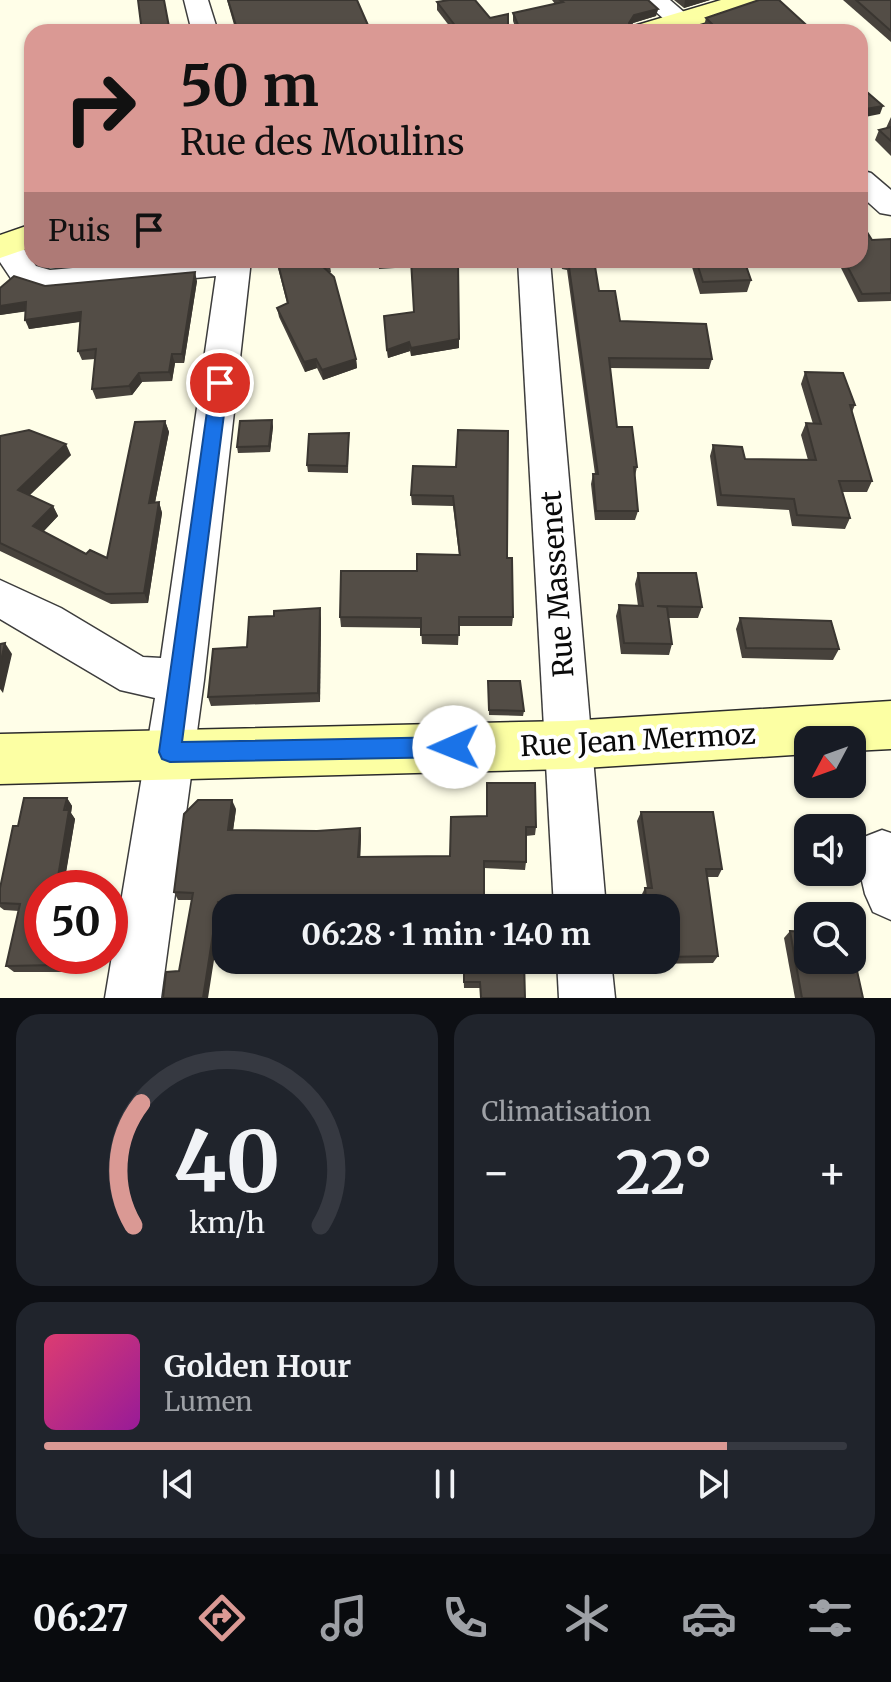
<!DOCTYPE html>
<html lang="fr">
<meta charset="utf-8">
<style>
:root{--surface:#171b24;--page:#20242c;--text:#f1f3f6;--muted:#9ea1a6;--line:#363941;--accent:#da9994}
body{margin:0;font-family:Merriweather,serif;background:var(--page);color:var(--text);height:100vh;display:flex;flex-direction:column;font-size:30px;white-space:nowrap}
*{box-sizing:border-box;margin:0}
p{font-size:26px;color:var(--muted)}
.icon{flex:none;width:44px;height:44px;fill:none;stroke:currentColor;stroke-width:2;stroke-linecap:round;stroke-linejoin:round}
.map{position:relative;height:998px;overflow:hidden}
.side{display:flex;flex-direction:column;gap:16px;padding:16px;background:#0d0f14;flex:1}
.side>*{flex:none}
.top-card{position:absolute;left:24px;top:24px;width:844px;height:244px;border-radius:24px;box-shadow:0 2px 6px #0004;background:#da9994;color:#111;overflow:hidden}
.needle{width:52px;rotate:229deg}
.buttons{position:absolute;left:794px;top:726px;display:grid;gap:16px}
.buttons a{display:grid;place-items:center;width:72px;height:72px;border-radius:16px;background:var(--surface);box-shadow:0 2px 6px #0004;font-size:40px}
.speed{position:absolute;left:24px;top:870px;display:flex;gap:16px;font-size:40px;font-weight:700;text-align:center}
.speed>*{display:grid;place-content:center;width:104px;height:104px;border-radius:50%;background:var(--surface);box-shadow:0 2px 6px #0004;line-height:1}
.speed .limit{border:12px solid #d22;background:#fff;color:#111}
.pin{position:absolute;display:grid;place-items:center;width:68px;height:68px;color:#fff;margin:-34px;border:4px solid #fff;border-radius:50%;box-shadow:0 2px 8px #0007}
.me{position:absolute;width:88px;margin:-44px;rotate:269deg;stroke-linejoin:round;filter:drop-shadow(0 0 6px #0008)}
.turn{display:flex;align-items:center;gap:28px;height:168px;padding:0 24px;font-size:36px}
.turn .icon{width:104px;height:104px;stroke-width:2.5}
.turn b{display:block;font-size:56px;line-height:68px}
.then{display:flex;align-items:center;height:76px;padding:0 24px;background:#0003;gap:16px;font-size:30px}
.big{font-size:60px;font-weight:700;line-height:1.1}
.side .tile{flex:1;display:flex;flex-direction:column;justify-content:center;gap:12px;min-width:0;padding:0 28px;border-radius:24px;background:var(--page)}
.side .dial{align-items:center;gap:0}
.dial svg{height:208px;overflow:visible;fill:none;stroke:var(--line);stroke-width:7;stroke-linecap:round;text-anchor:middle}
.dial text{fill:var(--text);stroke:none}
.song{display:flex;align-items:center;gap:24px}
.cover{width:96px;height:96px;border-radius:12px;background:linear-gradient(135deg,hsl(340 70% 55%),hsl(300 70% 35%))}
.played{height:8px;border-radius:4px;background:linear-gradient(90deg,var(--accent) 85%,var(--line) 85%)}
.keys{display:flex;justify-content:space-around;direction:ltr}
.heat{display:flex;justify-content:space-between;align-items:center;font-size:44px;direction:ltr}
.side .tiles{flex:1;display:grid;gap:16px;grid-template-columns:1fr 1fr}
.tile:last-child{grid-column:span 2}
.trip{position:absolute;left:212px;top:894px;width:468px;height:80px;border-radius:24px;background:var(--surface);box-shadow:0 2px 6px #0004;font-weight:700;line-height:80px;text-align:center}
.dock{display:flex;height:128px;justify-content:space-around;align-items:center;background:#090b0e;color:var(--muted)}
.dock .icon{width:56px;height:56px}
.dock .active{color:var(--accent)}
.dock b{font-size:36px;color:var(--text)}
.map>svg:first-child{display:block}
</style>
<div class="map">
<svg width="891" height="998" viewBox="0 0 891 998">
<rect width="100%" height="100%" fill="#fffee8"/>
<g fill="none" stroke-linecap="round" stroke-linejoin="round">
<g stroke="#3d3d3d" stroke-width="3">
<g id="street">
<polygon points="184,0 208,0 218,32 192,32"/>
<polygon points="643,0 670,0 707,32 678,32"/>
<polygon points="860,170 871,173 891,190 891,215 880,213 860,195"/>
<polygon points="5,235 16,238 36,266 50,270 163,260 251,260 204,680 161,998 105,998 155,698 120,690 0,619 0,580 61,608 143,657 161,658 216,276 48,292 12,280 0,262 0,236"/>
<polygon points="518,260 550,260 606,908 554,908"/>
<polygon points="882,830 891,833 891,920 873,912 865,894 856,855 864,837"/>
<polygon points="557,960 611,960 615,998 559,998"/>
</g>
</g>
<g stroke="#2c2c2c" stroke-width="3">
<g id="secondary">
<polygon points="721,0 763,0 760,6 673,32 630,32 634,26"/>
<polygon points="32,224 32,247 0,258 0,235"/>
<polygon points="891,701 891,749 852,751 852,740 808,740 808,754 568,769 0,784 0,734 568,721"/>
</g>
</g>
<use href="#street" fill="#fff" fill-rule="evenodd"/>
<use href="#secondary" fill="#fcffa3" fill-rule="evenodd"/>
</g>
<g fill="#47423c">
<polygon points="227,0 358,2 371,32 236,32"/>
<polygon points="552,0 648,0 658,9 656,16 633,23 631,27 706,27 704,26 706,18 814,32 517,32 513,21 513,13 555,4"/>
<polygon points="674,0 710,0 684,8"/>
<polygon points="843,0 891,0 891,42"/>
<polygon points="437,2 490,18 508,32 454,32 437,10"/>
<polygon points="891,117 891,156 875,140 879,130 886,128"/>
<polygon points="891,239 891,301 858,302 837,260 860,260 872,240"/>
<polygon points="35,260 154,260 50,267 38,263"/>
<polygon points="276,260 329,260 331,272 328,272 356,359 357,368 323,380 317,368 305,372 279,317 277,308 287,303"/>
<polygon points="378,260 458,260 459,348 411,356 410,351 388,358 384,316 414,312 411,267 379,269"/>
<polygon points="560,260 594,260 599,291 620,321 712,359 709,369 610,368 617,427 637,467 635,476 638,511 635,520 595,520 591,484 593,474 595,474 567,270 562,269"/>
<polygon points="694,260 744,260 751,280 747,292 700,294 692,267"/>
<polygon points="197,281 184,363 175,363 172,381 142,382 132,395 96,399 92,389 95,359 82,360 78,351 80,322 29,329 25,311 0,315 0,288"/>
<polygon points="805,372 855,405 852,412 872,481 867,492 842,492 850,518 845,529 792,526 789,510 717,506 710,456 713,445 745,459 808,460 801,435 806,423 813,424 801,384"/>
<polygon points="272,420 273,427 270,452 238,453 237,447"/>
<polygon points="165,421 169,432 155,502 159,502 162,513 148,603 111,604 0,551 0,436 71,455 29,495 53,506 58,516 43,532 86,554 107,558"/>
<polygon points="349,433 348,473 308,472 307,465"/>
<polygon points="456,467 507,558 513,617 512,626 459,626 458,645 422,644 421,628 341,627 340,617 417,571 459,555 453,506 412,505 411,495"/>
<polygon points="638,573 702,607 698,618 668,618 672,644 669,655 621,654 616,616 619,605 638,606 635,584"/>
<polygon points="321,618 320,702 211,706 208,697 247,647"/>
<polygon points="740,618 839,649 833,660 742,658 736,629"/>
<polygon points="488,681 524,711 523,716 489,715"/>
<polygon points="487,783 536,827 535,835 526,836 526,862 525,870 484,868 484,908 226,908 222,909 179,971 192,900 178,900 174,892 236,809 233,830 317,831 360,828 361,836 360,857 450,856 486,816"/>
<polygon points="67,798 72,806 71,813 75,819 65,877 92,877 98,885 42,888 67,956 64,972 14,972 6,966 19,911 4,910 0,907 0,888 18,826"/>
<polygon points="641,812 722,869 718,877 707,877 718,956 713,963 649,964 648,960 666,960 666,908 642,908 641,896 645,888 647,888 637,821"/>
<polygon points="790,931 863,998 795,998 784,938"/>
<polygon points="463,960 525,998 480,998 480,988 464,988"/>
</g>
<g fill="#3a3631">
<polygon points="685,0 710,0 684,8"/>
<polygon points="658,9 656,16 633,23 628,30 629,23 634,15"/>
<polygon points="883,106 880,114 860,118 860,110"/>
<polygon points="195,272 197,281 184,363 182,354"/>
<polygon points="26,302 29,311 0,315 0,306"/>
<polygon points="81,312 84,321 29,329 25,320"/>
<polygon points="459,339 459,348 411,356 411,348"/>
<polygon points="409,342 410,351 388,358 387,350"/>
<polygon points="172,354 175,363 172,381 169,372"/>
<polygon points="316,359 317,368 305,372 304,362"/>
<polygon points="356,359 357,368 323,380 322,370"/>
<polygon points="139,373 142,382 132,395 129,386"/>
<polygon points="272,420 273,427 270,452 269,446"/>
<polygon points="165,421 169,432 153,513 149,503"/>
<polygon points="66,444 71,455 24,501 18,490"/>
<polygon points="159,502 162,513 148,603 144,593"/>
<polygon points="53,506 58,516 38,537 33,526"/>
<polygon points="320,608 321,618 320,702 318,693"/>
<polygon points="5,643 12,654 3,693 0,689 0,665"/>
<polygon points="67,798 72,806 71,813 75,819 64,885 58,877"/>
<polygon points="232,800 236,809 232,838 228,830"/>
<polygon points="360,828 361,836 360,865 358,857"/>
<polygon points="92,877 98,885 97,888 90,888"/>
<polygon points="218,902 222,909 208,998 203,998"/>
<polygon points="59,956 67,956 64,972 57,965"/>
</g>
<g fill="#534d46" stroke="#3a3631" stroke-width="2">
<polygon points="138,0 164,0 170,32 142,32"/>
<polygon points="228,0 357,0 371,32 238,32"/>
<polygon points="449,0 475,0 490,18 508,14 508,32 460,32 437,2"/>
<polygon points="560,0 648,0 658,9 634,15 629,23 631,27 709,27 712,24 706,18 759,0 779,0 814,32 521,32 513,13 563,2"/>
<polygon points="856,0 891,0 891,31"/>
<polygon points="860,86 883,106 860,110"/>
<polygon points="891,127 891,141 879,130"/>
<polygon points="860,221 872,240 891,239 891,293 862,294 844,260 860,260"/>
<polygon points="277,260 329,260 330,262 319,263 334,277 356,359 322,370 316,359 304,362 277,308 288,303"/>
<polygon points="411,260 458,260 459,339 411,348 409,342 387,350 384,316 414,312"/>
<polygon points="568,260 594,260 599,291 615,291 620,321 706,324 712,359 609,358 617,427 632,427 637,467 634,467 638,511 596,511 593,474 598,474"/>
<polygon points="696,260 744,260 751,280 703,282"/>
<polygon points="195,272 182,354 172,354 169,372 139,373 129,386 92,389 96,349 78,351 81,312 25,320 26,302 0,306 0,288 14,276 45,286"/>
<polygon points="805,372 843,373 855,405 850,405 872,481 839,481 850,518 797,515 794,499 721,495 713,445 742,447 745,459 816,460 806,423 821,424"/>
<polygon points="272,420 269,446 237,447 240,421"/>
<polygon points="165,421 149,503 159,502 144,593 106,594 0,543 0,436 29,430 66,444 18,490 53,506 33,526 86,554 90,550 107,558 135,422"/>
<polygon points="458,430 508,431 507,558 512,558 513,617 459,617 459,635 421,635 421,618 340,617 341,571 417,571 417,554 460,555 453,496 411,495 413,466 456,467"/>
<polygon points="349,433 347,466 307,465 309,434"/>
<polygon points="638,573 696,573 702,607 657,606 667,607 672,644 624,643 619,605 643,606"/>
<polygon points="320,608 318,693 208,697 213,649 247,647 249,617 274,616 274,611"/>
<polygon points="740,618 831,621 839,649 746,648"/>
<polygon points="5,643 0,665 0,644"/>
<polygon points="488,681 520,681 524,711 489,710"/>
<polygon points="487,783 535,783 536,827 526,827 526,862 484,861 484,908 389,908 389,901 316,900 315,908 289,908 290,903 218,902 203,998 163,998 166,972 179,971 193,893 174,892 184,814 198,800 232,800 228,830 317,831 360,828 358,857 450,856 451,817 487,816"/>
<polygon points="24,798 67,798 64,810 69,810 58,877 92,877 90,888 42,888 42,956 59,956 57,965 6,966 20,904 0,903 0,888 13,826 18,826"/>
<polygon points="641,812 713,812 722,869 706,869 718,956 666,957 666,908 647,908 645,888 652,888"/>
<polygon points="790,931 808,932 808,960 852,960 852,948 863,998 802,998"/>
<polygon points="464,960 524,960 525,998 481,998 480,982 464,982"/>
</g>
<polygon fill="#1a73e8" stroke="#114b97" stroke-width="2" points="220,377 228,383 182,742 454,737 462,740 465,747 462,754 454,757 170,762 162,759 159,752 211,383"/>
<g text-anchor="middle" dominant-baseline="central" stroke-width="8" stroke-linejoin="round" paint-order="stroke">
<g font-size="28" fill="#0a0a0a" stroke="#fff">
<text transform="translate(557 584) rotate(-94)">Rue Massenet</text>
<text transform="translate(638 740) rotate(-3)">Rue Jean Mermoz</text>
</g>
</g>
</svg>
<div class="buttons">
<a><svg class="needle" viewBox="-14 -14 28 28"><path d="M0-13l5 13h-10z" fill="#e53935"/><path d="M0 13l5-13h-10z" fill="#9ea1a6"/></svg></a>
<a><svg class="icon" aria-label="sound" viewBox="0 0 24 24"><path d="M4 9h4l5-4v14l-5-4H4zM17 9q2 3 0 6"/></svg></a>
<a><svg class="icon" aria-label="search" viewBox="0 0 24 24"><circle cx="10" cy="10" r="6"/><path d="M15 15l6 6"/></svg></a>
</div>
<div class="speed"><div class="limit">50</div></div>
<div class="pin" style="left:220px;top:383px;background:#d93025"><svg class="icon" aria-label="arrive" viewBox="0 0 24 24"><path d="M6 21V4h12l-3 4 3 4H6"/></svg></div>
<svg class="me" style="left:454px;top:747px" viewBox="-20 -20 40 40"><circle r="19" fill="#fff"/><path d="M0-13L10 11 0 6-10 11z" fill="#1a73e8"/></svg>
<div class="trip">06:28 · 1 min · 140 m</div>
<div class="top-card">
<div class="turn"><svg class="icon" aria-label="right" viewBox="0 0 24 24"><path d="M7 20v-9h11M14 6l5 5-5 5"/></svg><div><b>50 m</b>Rue des Moulins</div></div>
<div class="then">Puis<svg class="icon" aria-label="arrive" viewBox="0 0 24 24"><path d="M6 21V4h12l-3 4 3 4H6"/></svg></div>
</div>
</div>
<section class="side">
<div class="tiles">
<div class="tile dial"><svg viewBox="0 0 100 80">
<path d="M14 69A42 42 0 1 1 86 69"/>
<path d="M14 69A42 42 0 0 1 17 22" stroke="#da9994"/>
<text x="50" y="56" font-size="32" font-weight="700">40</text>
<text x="50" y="72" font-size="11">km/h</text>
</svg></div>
<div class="tile"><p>Climatisation</p>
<div class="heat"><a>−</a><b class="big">22°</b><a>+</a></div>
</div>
<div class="tile">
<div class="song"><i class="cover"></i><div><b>Golden Hour</b><p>Lumen</p></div></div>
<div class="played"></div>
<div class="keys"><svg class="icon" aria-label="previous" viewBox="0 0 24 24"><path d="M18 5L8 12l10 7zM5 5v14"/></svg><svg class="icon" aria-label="pause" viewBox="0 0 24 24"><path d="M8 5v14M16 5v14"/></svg><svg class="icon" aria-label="next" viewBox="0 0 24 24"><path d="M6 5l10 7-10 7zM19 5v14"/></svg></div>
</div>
</div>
</section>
<nav class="dock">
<b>06:27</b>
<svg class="icon active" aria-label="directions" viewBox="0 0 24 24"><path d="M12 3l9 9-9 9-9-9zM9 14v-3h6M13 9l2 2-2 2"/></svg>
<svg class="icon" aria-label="music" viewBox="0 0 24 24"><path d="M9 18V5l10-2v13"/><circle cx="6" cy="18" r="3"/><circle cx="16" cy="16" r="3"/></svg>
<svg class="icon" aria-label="phone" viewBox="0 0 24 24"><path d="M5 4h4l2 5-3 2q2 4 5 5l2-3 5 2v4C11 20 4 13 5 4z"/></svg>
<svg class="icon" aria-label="climate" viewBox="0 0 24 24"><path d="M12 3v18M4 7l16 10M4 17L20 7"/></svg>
<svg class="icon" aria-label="car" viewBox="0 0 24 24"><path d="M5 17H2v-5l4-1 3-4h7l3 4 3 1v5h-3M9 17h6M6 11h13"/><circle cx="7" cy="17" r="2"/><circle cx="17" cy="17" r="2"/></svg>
<svg class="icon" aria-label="filters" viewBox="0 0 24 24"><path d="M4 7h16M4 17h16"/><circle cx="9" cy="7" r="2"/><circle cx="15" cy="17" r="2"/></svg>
</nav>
